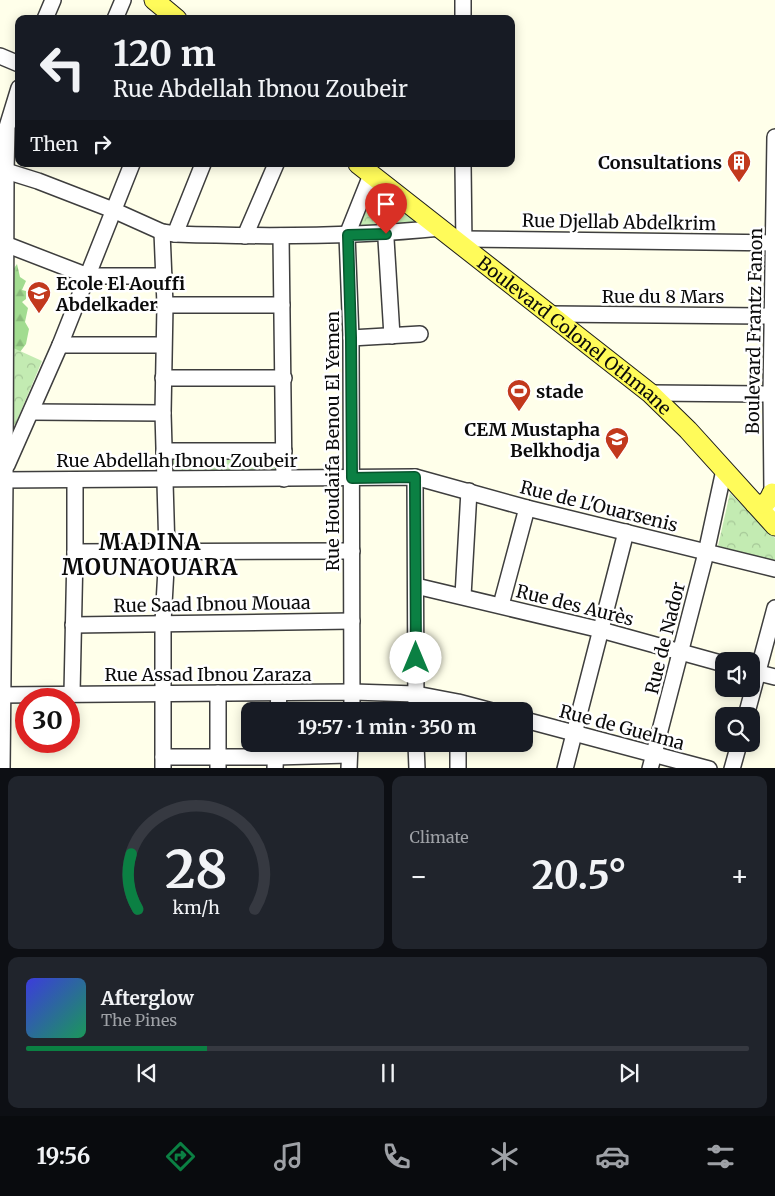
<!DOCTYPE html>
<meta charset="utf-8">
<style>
:root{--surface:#171b24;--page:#20242c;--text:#f1f3f6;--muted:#9ea1a6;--line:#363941;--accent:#0b8043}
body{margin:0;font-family:Merriweather,serif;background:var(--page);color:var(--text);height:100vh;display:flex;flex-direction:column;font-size:19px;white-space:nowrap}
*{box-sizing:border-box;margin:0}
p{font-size:16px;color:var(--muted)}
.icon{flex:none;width:28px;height:28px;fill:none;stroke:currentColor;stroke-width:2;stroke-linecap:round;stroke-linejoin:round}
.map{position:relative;height:768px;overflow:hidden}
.details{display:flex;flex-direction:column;gap:8px;padding:8px;background:#0d0f14;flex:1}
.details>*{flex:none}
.top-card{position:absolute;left:15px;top:15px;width:500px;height:152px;border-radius:10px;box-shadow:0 2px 12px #0003;background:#171b24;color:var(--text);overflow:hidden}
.buttons{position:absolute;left:715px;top:652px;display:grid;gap:10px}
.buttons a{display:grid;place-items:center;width:45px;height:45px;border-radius:10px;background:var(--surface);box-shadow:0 2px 12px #0003;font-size:25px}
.speed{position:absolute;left:15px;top:688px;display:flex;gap:10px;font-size:25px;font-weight:700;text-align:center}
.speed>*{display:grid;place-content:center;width:65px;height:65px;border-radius:50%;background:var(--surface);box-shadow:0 2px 12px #0003;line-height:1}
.speed .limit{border:8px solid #d22;background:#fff;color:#111}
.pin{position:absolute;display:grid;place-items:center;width:42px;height:42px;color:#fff;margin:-51px -21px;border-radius:50% 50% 50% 0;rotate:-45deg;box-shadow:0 0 5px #0007}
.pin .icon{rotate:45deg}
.me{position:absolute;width:55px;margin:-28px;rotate:0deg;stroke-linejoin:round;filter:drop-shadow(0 0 4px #0008)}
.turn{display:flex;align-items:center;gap:18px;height:105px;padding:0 15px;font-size:22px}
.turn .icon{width:65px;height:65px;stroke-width:2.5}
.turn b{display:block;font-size:35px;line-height:42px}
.then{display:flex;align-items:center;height:48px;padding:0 15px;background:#0003;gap:10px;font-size:19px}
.big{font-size:38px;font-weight:700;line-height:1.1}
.details .widget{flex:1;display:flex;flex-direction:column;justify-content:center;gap:8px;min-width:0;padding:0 18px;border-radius:10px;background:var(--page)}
.details .dial{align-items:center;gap:0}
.dial svg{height:130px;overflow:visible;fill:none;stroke:var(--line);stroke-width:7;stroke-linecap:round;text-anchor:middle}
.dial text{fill:var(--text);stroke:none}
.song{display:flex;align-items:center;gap:15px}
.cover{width:60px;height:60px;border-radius:8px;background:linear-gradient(135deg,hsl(240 70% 55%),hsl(150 70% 35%))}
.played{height:5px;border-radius:2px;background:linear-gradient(90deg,var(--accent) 25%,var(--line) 25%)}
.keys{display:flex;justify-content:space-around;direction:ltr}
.heat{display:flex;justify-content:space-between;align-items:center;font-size:28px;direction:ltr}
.details .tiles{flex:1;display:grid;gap:8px;grid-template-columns:1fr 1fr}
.widget:last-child{grid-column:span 2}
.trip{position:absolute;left:241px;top:702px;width:292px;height:50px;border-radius:10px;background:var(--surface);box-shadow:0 2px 12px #0003;font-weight:700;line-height:50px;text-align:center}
.tab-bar{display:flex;height:80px;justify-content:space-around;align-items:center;background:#090b0e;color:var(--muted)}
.tab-bar .icon{width:35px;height:35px}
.tab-bar .on{color:var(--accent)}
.tab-bar b{font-size:22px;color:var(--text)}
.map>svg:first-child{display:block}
</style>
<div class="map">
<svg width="775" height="769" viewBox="0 0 775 769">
<defs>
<pattern id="forest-firs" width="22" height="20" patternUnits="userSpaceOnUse" patternTransform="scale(1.25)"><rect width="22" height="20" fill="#a2dc90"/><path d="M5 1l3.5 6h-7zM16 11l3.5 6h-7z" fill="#8abb7b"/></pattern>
<pattern id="park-crowns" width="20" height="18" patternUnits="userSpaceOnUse" patternTransform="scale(1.25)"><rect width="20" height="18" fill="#c3ebb2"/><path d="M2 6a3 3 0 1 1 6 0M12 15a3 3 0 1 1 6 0" fill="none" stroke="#a6c898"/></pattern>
</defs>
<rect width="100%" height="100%" fill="#ffffea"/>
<polygon fill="url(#forest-firs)" points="17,264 20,277 26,281 22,290 26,291 26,299 22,302 28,308 25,322 29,329 26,344 17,356 11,355 8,277"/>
<g fill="url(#park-crowns)">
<polygon points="378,185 430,227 358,229"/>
<polygon points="9,346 42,361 15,425 11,423"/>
<polygon points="282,453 282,476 169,477 169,454"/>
<polygon points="730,493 775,538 775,562 718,546"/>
</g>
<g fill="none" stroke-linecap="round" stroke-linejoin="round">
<g stroke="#3e3e3e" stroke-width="18">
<g id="minor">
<polyline points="463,0 463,19"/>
<polyline points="45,19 53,0"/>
<polyline points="115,19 123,0"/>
<polyline points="0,56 19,64"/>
<polyline points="463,164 464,247"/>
<path d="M 0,171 L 6,171 L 38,181 L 113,210 L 162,232 L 175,234 C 264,237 353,237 441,228"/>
<polyline points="388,186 385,223 392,336"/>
<polyline points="162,232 165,305 163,413 167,551 163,622 163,769"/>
<polyline points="175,234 203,164"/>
<polyline points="245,236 276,164"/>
<polyline points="281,236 284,479"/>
<polyline points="463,239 775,243"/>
<polyline points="0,244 5,244 88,276 164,276"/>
<polyline points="165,305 282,305"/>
<polyline points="550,314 775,316"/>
<polyline points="351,338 420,334"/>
<polyline points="60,345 163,345"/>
<polyline points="163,378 284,378"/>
<polyline points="650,393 775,394"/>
<polyline points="31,412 163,413"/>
<polyline points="164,451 284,451"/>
<polyline points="7,465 60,345 132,164"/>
<polyline points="415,477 416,711"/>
<polyline points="0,480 415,477 527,508 775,569"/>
<polyline points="775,526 772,493 771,394 775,137"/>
<polyline points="75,552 352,551"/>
<polyline points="416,586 601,630 724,664"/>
<polyline points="463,596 469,491"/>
<polyline points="501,605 527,508"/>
<polyline points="73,625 352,621"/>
<polyline points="751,671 775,677"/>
<polyline points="72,693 75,552 75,480"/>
<polyline points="218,693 218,769"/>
<polyline points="0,695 353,692 416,694 458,702 492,711"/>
<polyline points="278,711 279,693"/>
<polyline points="352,711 351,338 347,235 371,175"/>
<polyline points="746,716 775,608"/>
<polyline points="525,720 709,769"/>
<polyline points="416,744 417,769"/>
<polyline points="458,744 458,769"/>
<polyline points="163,757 275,757 349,755"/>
<polyline points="2,769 5,480 6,171 7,127 19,88"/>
<polyline points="275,769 276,744"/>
<polyline points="349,769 350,744"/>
<polyline points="565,769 626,532"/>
<polyline points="650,769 706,553 724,470"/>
<polyline points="732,769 739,744"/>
</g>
</g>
<g stroke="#1c1c1c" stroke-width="21">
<g id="major">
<polyline points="154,0 177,19"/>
<path id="s1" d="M 358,164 L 650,393 L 688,430 L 775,526"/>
<path d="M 755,504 C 765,505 768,502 772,493"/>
</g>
</g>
<use href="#minor" stroke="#fff" stroke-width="15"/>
<use href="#major" stroke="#fffb5a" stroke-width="19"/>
</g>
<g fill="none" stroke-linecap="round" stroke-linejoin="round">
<g stroke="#07532c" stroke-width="12">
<polyline id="route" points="386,234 348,235 351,338 352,478 415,477 416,658"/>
</g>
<use href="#route" stroke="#0b8043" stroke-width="9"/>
</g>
<defs>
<g id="building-pin" transform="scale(1.25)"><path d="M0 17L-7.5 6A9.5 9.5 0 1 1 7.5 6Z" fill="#c2391d" stroke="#fff"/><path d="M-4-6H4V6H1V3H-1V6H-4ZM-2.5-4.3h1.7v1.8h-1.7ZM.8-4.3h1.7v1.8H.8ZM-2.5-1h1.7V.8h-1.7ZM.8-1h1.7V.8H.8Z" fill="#fff"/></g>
<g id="school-pin" transform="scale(1.25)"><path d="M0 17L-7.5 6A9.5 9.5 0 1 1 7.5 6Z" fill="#c2391d" stroke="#fff"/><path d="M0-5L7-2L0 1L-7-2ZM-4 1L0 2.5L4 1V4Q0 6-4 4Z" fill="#fff"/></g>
<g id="stadium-pin" transform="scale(1.25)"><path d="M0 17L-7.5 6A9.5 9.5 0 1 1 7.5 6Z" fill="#c2391d" stroke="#fff"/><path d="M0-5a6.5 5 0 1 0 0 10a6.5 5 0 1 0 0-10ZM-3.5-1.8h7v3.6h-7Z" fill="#fff"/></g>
</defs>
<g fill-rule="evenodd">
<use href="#building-pin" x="739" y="162"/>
<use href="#school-pin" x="39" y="293"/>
<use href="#stadium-pin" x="519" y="391"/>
<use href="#school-pin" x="617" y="439"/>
</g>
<g text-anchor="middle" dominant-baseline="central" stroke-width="5" stroke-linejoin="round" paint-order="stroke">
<g font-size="18" font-weight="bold" fill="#0b0b0b" stroke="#fff" text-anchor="end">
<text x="722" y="162">Consultations</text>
<text x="56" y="283" text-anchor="start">Ecole El Aouffi<tspan x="56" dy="21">Abdelkader</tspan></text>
<text x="536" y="391" text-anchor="start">stade</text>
<text x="600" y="429">CEM Mustapha<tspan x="600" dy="21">Belkhodja</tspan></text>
</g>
<g font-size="18" fill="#0b0b0b" stroke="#fff">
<text transform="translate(619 222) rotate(1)">Rue Djellab Abdelkrim</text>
<text x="663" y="296">Rue du 8 Mars</text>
<text transform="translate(754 331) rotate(-89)">Boulevard Frantz Fanon</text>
<text stroke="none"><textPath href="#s1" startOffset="276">Boulevard Colonel Othmane</textPath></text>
<text transform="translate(332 441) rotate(-90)">Rue Houdaifa Benou El Yemen</text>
<text x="177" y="460">Rue Abdellah Ibnou Zoubeir</text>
<text transform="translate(599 506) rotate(14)">Rue de L'Ouarsenis</text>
<text transform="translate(212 604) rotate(-1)">Rue Saad Ibnou Mouaa</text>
<text transform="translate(575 605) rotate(14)">Rue des Aurès</text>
<text transform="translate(665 638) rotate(-76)">Rue de Nador</text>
<text x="208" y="674">Rue Assad Ibnou Zaraza</text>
<text transform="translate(622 727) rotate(15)">Rue de Guelma</text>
</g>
<g font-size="22" font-weight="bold" letter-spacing="1" fill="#0b0b0b" stroke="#fff">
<text x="150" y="542">MADINA<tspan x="150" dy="25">MOUNAOUARA</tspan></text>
</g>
</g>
</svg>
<div class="buttons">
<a><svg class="icon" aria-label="sound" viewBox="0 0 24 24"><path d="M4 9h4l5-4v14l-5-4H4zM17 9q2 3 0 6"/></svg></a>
<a><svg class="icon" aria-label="search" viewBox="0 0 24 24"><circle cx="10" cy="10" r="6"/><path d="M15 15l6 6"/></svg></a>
</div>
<div class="speed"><div class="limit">30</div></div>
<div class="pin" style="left:386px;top:234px;background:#d93025"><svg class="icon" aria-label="arrive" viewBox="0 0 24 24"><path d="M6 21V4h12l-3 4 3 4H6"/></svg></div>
<svg class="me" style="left:416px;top:658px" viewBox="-20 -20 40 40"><circle r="19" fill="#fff"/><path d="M0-13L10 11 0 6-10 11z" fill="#0b8043"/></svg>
<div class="trip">19:57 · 1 min · 350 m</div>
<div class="top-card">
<div class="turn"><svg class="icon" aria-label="left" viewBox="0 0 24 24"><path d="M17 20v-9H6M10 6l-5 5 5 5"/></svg><div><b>120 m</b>Rue Abdellah Ibnou Zoubeir</div></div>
<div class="then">Then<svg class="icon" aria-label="right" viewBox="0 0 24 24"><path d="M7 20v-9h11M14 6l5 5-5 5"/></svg></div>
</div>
</div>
<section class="details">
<div class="tiles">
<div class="widget dial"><svg viewBox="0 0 100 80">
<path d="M14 69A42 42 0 1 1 86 69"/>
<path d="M14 69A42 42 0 0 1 10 35" stroke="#0b8043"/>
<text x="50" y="56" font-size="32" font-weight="700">28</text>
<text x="50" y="72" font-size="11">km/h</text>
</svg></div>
<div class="widget"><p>Climate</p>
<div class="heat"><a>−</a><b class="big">20.5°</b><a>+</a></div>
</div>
<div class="widget">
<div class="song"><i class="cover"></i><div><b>Afterglow</b><p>The Pines</p></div></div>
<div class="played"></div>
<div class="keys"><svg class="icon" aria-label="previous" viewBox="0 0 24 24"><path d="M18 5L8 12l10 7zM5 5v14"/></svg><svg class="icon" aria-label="pause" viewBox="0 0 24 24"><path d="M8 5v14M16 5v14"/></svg><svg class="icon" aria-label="next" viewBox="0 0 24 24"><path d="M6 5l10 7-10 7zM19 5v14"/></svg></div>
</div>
</div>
</section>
<nav class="tab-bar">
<b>19:56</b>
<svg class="icon on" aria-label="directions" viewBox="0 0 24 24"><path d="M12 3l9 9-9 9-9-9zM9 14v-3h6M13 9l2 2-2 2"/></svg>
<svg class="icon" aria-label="music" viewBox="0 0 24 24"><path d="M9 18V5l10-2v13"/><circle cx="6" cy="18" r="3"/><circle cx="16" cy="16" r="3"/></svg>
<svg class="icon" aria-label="phone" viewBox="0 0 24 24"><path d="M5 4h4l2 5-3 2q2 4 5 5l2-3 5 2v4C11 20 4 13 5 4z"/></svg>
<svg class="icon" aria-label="climate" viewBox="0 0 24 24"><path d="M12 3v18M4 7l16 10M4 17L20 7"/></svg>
<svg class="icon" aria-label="car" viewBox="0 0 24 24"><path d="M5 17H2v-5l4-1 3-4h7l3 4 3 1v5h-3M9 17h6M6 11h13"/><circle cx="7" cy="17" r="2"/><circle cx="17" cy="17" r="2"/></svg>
<svg class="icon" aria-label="filters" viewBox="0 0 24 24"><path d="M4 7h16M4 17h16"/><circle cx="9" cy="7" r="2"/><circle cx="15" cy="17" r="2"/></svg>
</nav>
